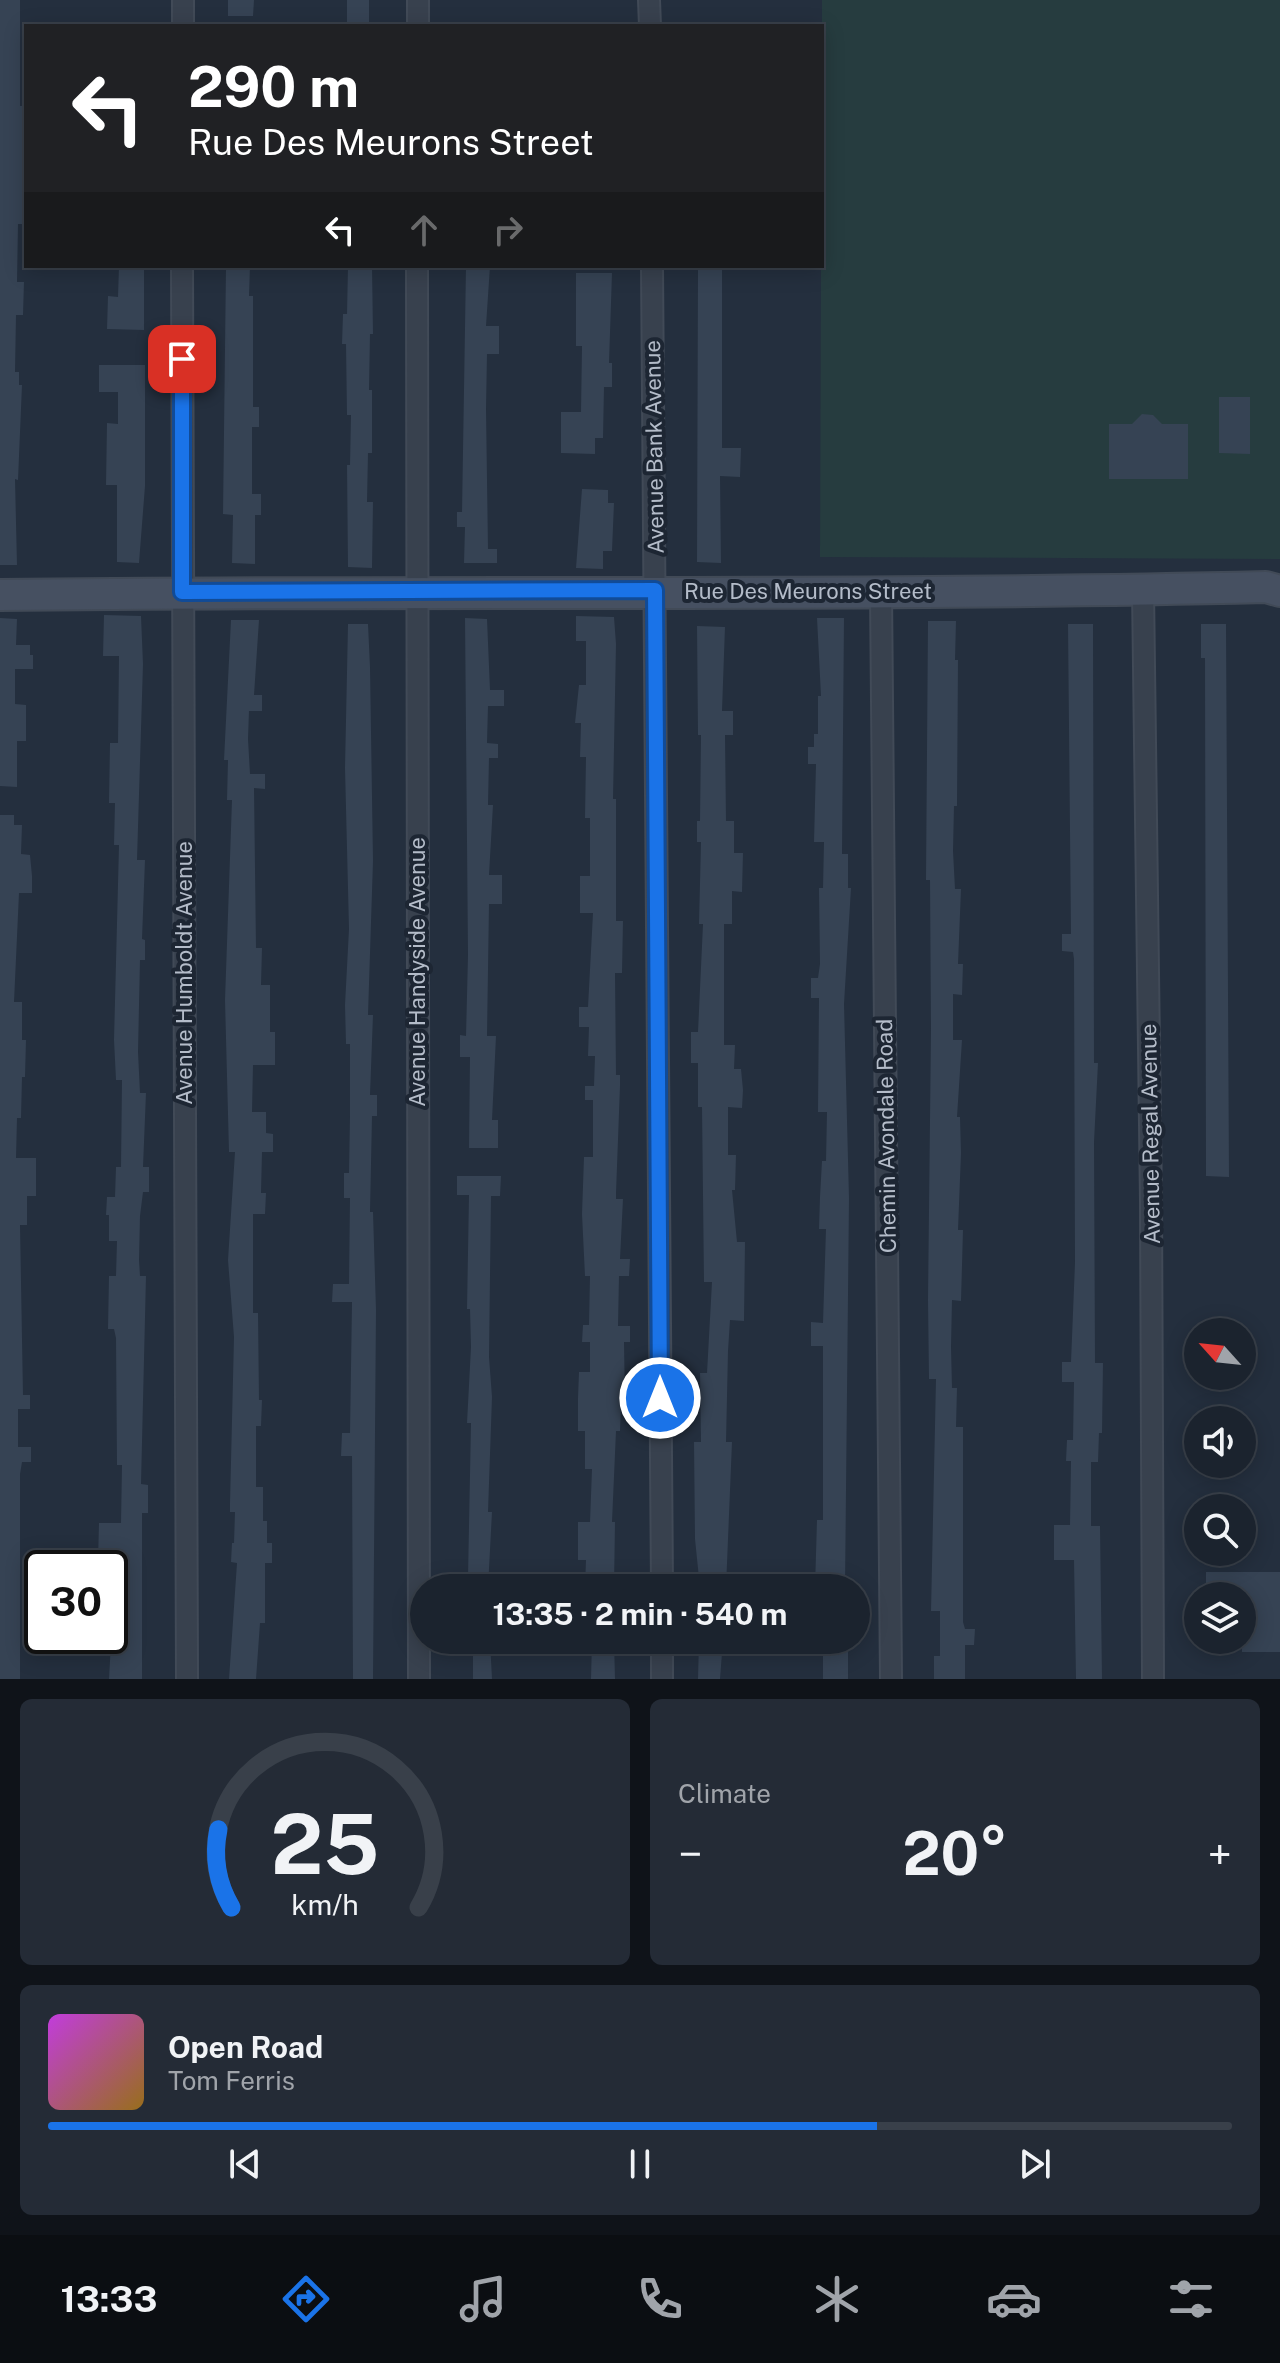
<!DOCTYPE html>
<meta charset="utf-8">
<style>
:root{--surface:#1b232e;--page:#242b36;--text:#f1f3f6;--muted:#a0a4aa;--line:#39404a;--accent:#1a73e8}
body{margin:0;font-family:"Public Sans",sans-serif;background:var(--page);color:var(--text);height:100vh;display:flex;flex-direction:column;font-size:30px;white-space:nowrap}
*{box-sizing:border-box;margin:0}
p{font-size:26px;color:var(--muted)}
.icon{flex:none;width:44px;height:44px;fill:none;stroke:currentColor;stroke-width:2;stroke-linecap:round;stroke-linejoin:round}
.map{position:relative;height:1679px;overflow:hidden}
.sheet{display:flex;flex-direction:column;gap:20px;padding:20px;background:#0f1319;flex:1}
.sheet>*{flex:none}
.banner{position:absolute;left:24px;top:24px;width:800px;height:244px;border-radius:0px;box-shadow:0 4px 20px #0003,0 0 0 2px var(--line);background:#202124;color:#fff;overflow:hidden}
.needle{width:52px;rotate:297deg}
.fabs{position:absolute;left:1184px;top:1318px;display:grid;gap:16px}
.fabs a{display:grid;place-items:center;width:72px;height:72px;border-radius:50%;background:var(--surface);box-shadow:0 4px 20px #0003,0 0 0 2px var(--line);font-size:40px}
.speed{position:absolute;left:24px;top:1550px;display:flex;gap:16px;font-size:40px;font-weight:700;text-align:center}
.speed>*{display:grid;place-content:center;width:104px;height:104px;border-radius:50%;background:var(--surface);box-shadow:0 4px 20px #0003,0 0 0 2px var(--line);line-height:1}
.speed .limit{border:4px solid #111;border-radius:12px;background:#fff;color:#111}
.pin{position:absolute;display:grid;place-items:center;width:68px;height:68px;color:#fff;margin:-34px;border-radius:16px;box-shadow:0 4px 12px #0006}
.me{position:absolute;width:88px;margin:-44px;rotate:0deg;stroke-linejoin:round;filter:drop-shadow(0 0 6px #0008)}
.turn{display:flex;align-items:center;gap:28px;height:168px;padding:0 32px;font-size:36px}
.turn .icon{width:104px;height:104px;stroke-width:2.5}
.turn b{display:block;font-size:56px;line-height:68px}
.lanes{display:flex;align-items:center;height:76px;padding:0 32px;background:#0003;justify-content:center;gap:40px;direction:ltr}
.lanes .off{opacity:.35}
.big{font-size:60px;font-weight:700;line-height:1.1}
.sheet .card{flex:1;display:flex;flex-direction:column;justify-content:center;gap:12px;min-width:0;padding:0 28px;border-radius:12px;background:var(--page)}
.sheet .dial{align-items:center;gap:0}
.dial svg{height:208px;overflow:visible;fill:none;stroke:var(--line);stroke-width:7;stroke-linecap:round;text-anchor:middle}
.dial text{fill:var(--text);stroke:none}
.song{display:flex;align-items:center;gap:24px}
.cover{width:96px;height:96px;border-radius:12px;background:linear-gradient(135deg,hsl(290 70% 55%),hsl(40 70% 35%))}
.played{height:8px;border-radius:4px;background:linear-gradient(90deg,var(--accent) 70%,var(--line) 70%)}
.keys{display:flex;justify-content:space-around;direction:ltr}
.heat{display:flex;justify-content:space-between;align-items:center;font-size:44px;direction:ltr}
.sheet .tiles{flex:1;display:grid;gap:20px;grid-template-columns:1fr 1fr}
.card:last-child{grid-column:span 2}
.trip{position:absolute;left:410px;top:1574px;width:460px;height:80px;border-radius:40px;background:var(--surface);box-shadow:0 4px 20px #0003,0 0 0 2px var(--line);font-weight:700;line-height:80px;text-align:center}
.dock{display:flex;height:128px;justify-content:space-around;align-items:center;background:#0b0e12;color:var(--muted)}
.dock .icon{width:56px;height:56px}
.dock .on{color:var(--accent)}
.dock b{font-size:36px;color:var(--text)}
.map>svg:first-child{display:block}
</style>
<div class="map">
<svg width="1280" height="1679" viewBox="0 0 1280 1679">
<rect width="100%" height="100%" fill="#242f3e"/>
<polygon fill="#263c3f" points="822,0 1280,0 1280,559 820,557"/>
<g fill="#364354">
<polygon points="0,0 20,0 20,106 26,106 26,224 18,224 17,282 24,282 23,315 16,315 15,372 19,372 19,385 22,385 18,480 15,479 17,565 0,565"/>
<polygon points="228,0 254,0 253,16 228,16"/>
<rect x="347" y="0" width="22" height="26"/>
<polygon points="119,266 144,266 144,330 107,329 108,296 118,297"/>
<polygon points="226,266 250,266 249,296 253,296 253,407 259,407 259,427 252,427 252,494 261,494 261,515 255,515 255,564 232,563 233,515 223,514"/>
<polygon points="348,266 372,266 373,334 370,334 369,390 372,390 372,453 368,453 367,502 373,502 372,568 348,567 347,465 350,465 351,415 347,415 346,344 342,344 343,314 347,314"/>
<polygon points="466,266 490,266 486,326 499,326 499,354 487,354 486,409 488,549 497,549 497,563 464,563 465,527 457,527 457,512 462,512"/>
<polygon points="698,270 722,270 722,448 741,448 740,477 720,476 721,563 697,562"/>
<polygon points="576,273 612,273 609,363 612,363 612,387 604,387 603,438 595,438 595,454 561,453 561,412 581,412 582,346 576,346"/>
<polygon points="99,365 145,365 145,486 139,563 117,562 117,485 106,485 107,423 118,424 118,392 99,392"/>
<polygon points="1219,397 1250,397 1250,454 1219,453"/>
<polygon points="1142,414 1153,415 1162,424 1188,424 1188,479 1109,479 1109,424 1132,424"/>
<polygon points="582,489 608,490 608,503 614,503 612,551 603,551 603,569 576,568"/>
<polygon points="104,615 141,616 143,664 137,860 145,860 142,939 145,940 145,960 140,960 138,1052 140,1093 146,1093 143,1167 149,1167 149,1192 143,1192 140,1216 139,1260 140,1276 146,1276 141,1484 148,1485 148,1513 142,1513 142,1679 109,1679 113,1605 110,1568 100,1568 98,1561 99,1523 121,1523 122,1465 117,1465 116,1338 114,1329 108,1329 109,1276 116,1276 117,1241 109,1241 109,1215 106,1215 107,1197 115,1197 116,1167 121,1167 122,1080 116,1080 114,1040 119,845 114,845 115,803 109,803 110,743 118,743 119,656 103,656"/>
<polygon points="576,616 614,617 616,644 613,799 616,799 616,921 623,921 622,973 615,973 616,1075 620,1075 620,1086 616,1193 616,1199 623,1199 620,1259 630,1259 629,1276 619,1276 618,1326 630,1326 630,1342 624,1342 625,1403 621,1403 620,1431 616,1431 612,1522 615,1522 614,1588 585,1587 586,1560 578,1560 578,1522 590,1522 592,1469 585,1469 585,1431 578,1431 578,1398 579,1372 590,1372 590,1342 582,1342 583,1325 589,1325 590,1276 585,1276 582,1214 584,1157 593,1157 593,1100 585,1100 585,1086 594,1086 595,1056 588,1056 589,1027 579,1027 579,1007 588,1007 593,913 580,913 580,876 590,876 590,818 585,818 586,757 580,757 581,723 575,723 579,685 586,685 586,641 576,641"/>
<polygon points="0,618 17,619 16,645 30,645 30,655 33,655 33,669 15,669 15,704 26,705 26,741 17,741 17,787 0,786"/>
<polygon points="465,618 487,619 490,690 504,690 504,706 488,706 487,743 498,744 498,758 489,758 488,805 493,805 489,875 502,875 502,904 489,904 487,1036 496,1036 492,1120 498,1120 498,1148 469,1148 470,1057 460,1057 460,1035 466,1036 468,955"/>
<polygon points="817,618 844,618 842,854 848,854 848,888 851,888 844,1004 849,1198 845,1588 815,1588 817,1520 823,1520 823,1346 811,1346 811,1322 823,1323 826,1229 819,1229 820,1197 822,1161 826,1161 827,1112 818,1112 819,998 811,998 811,978 818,978 820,964 819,888 823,888 824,842 814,842 816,764 808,764 808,747 814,747 814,734 818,734 818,696 821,696"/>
<polygon points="231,620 259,620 254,695 262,695 262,711 249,711 248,739 250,774 265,774 265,789 254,788 256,948 262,948 261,985 270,985 270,1032 275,1032 275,1065 253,1065 252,1112 266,1112 266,1133 273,1134 273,1152 262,1152 261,1193 266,1193 265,1214 253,1214 253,1313 258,1313 259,1400 262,1400 261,1426 256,1426 256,1487 263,1487 263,1521 267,1521 267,1543 272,1543 272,1563 265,1563 265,1623 260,1623 256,1679 229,1679 237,1563 231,1562 232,1543 234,1543 235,1512 230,1512 230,1503 234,1337 228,1260 235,1152 229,1152 225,1000 232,800 227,800 228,760 224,760"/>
<polygon points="928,621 956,621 955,660 958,660 957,806 954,806 953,851 955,889 961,889 958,964 963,964 962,995 953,994 953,1040 962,1040 957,1117 960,1117 961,1153 958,1230 963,1230 961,1301 952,1300 951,1347 952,1388 957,1388 956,1427 963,1427 963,1622 965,1629 975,1629 974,1645 965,1645 965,1679 934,1679 934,1656 940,1656 940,1611 931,1611 936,1379 929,1379 928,1300 931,1030 930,880 926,880"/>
<polygon points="348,624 368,624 370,667 373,861 368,1015 373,1015 370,1095 377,1095 377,1116 372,1116 370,1212 373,1212 376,1310 373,1679 353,1679 352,1456 341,1456 342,1433 350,1433 352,1302 332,1302 333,1284 349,1284 350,1198 344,1198 344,1173 349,1173 350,1116 350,1044 346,1044 345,1005 349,929 345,768"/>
<polygon points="1068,624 1093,624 1094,1063 1098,1063 1094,1142 1095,1363 1103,1363 1102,1433 1099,1433 1098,1462 1091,1462 1091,1526 1100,1526 1102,1679 1076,1679 1074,1560 1054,1560 1054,1525 1070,1525 1071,1461 1066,1461 1067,1440 1073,1440 1074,1382 1062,1382 1062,1362 1071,1362 1075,1263 1074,959 1073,952 1062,951 1062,934 1071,934"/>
<polygon points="1201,624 1226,624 1229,1177 1206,1176 1205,658 1201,658"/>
<polygon points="697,626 725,627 722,711 733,711 733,735 725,735 726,821 734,821 734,853 743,853 742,892 732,891 732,924 724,924 724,1045 735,1045 734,1069 741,1069 743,1090 742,1108 728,1107 728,1155 736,1155 735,1190 732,1190 737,1242 745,1242 744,1321 730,1320 728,1351 726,1442 732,1442 726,1588 700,1588 695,1539 694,1442 701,1442 700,1373 707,1373 712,1282 704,1282 702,1107 698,1107 698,1063 691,1063 691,1032 698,1032 703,924 699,924 701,842 697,842 697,821 700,821 701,735 698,735"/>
<polygon points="0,815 14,815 14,825 22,825 21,854 30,855 32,876 32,893 19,893 14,1002 22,1002 22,1040 26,1040 25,1077 22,1077 21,1118 17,1118 16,1158 36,1158 36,1196 27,1196 27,1225 20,1225 23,1395 30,1395 30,1409 18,1409 18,1447 31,1447 31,1462 22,1462 20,1474 20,1679 0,1679"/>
<polygon points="457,1176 501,1176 500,1196 491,1196 489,1357 492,1397 488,1512 492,1512 488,1588 470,1588 468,1577 471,1423 467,1423 471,1347 470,1309 467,1309 469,1195 457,1195"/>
<polygon points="1206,1572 1280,1572 1280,1652 1242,1652 1242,1596 1206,1596"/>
<polygon points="473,1640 490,1640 492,1679 473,1679"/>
<polygon points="592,1640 614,1640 615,1679 591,1679"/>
<polygon points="699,1640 723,1640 720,1679 698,1679"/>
<rect x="823" y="1640" width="25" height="39"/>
</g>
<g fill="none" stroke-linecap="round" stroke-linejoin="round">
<g stroke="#414a57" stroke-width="24">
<g id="street">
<polyline points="649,0 650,26"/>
<polyline points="183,26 183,0"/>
<polyline points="418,26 418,0"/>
<polyline points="182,266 187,1679"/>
<polyline points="417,266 419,1679"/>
<polyline points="652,266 662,1588"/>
<polyline points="1143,590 1151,1201 1153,1679"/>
<polyline points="881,592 891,1679"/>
<polyline points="662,1640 662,1679"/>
</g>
</g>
<g stroke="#414a57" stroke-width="34">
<path id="secondary" d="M 0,595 C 422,590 844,597 1266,587 L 1280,591"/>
</g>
<use href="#street" stroke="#38414e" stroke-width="20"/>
<use href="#secondary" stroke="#465061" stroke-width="30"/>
</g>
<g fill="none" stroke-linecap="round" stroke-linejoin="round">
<g stroke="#114b97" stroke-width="20">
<polyline id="route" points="182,359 182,592 655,590 660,1398"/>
</g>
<use href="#route" stroke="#1a73e8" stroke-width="14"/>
</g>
<g text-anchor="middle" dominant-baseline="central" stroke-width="8" stroke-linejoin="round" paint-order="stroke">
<g font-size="22" fill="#b4bcc9" stroke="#1d2633">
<text transform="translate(654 447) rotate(-91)">Avenue Bank Avenue</text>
<text x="808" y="591">Rue Des Meurons Street</text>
<text transform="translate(417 972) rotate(-90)">Avenue Handyside Avenue</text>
<text transform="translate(184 973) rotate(-90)">Avenue Humboldt Avenue</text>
<text transform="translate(1150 1134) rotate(-91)">Avenue Regal Avenue</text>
<text transform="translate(886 1136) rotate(-91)">Chemin Avondale Road</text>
</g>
</g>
</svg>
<div class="fabs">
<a><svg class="needle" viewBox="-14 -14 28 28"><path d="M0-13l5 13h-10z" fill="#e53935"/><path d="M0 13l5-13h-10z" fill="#a0a4aa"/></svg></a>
<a><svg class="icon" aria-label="sound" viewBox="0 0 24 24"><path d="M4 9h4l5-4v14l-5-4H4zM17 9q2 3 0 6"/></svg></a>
<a><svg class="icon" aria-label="search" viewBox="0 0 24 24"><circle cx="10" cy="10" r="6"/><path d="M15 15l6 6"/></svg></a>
<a><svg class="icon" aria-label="layers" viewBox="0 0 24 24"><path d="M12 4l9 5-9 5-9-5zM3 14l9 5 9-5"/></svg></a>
</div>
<div class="speed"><div class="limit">30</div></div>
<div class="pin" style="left:182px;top:359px;background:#d93025"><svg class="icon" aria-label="arrive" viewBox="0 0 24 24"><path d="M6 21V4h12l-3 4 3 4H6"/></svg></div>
<svg class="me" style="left:660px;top:1398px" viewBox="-20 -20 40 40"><circle r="17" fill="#1a73e8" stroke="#fff" stroke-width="3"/><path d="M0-11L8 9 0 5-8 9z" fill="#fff"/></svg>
<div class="trip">13:35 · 2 min · 540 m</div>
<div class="banner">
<div class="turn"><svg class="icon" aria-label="left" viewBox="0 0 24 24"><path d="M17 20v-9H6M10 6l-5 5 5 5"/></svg><div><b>290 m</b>Rue Des Meurons Street</div></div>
<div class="lanes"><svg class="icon" aria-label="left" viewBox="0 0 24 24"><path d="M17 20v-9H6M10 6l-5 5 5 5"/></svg><svg class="icon off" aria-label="ahead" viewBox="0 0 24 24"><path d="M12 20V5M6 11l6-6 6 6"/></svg><svg class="icon off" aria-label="right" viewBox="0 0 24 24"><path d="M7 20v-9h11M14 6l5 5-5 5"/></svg></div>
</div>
</div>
<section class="sheet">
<div class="tiles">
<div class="card dial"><svg viewBox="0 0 100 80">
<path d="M14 69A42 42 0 1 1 86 69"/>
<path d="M14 69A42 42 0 0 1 9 39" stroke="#1a73e8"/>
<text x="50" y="56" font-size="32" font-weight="700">25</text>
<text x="50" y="72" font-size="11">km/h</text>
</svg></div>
<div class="card"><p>Climate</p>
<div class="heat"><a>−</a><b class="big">20°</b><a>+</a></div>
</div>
<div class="card">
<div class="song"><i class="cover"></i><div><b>Open Road</b><p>Tom Ferris</p></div></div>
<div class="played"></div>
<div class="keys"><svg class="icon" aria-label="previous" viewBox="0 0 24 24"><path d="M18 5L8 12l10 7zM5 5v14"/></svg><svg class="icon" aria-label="pause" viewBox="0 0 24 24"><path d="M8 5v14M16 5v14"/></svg><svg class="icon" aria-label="next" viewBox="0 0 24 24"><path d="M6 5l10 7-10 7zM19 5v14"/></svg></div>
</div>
</div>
</section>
<nav class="dock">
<b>13:33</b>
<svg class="icon on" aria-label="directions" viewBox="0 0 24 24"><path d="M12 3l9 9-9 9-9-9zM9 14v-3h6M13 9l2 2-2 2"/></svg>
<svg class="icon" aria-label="music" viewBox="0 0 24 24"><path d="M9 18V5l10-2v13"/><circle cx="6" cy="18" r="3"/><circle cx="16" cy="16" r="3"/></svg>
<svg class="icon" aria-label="phone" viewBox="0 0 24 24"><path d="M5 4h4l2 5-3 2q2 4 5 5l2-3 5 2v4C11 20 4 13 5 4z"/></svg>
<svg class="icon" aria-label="climate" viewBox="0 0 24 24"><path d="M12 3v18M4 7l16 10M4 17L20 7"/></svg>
<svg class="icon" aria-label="car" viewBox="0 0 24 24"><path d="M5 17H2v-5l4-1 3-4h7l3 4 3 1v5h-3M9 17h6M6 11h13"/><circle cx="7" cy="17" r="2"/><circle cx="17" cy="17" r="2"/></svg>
<svg class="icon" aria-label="filters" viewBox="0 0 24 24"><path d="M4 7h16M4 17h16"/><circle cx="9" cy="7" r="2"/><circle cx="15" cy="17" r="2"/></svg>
</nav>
